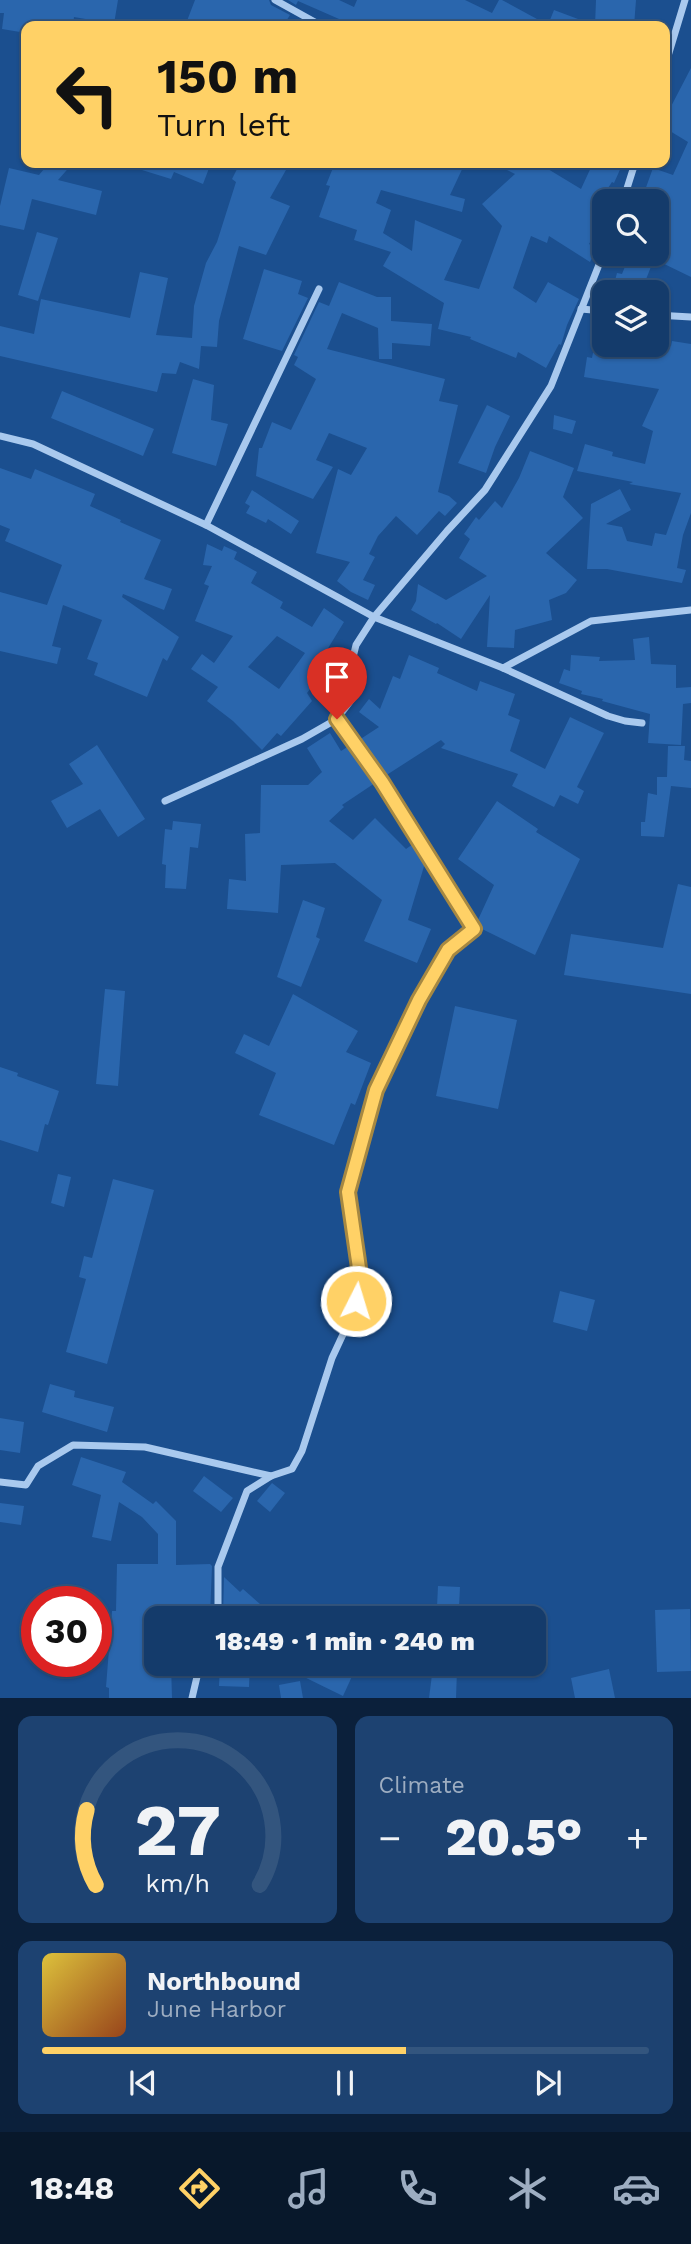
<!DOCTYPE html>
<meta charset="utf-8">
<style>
:root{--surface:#143b6b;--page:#1d4271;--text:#f1f3f6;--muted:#9dadc1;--line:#33557e;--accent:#ffd166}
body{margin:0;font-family:"Work Sans",sans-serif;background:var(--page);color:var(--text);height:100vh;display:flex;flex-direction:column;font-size:26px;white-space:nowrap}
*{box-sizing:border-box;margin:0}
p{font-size:23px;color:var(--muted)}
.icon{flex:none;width:38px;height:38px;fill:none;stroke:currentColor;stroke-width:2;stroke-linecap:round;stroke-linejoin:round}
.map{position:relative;height:1698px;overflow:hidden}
.side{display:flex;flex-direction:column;gap:18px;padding:18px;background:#0b203b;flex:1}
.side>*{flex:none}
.top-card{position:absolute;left:21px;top:21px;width:649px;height:147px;border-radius:14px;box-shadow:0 2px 5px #0004,0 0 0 2px var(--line);background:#ffd166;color:#111;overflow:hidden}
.tools{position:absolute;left:592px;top:189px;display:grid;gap:14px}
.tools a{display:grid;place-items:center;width:77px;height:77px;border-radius:14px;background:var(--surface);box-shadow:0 2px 5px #0004,0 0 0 2px var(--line);font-size:35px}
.speed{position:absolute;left:21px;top:1586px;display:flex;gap:14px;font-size:35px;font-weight:700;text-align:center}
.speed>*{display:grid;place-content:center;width:91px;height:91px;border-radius:50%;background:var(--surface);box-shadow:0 2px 5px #0004,0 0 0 2px var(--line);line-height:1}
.speed .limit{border:10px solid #d22;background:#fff;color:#111}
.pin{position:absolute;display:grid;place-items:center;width:60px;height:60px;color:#fff;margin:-72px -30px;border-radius:50% 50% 50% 0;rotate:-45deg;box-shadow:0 0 7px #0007}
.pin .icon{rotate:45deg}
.me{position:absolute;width:77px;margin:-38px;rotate:5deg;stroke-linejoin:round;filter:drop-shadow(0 0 5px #0008)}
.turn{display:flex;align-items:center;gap:24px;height:147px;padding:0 21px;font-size:32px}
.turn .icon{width:91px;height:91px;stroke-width:2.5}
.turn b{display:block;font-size:49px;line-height:60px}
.big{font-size:52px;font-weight:800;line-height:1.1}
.side .tile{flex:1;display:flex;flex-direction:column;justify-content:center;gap:10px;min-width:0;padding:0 24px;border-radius:14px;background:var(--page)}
.side .dial{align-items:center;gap:0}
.dial svg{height:182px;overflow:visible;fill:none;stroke:var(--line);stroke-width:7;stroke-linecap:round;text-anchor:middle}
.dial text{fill:var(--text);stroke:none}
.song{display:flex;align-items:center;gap:21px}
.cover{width:84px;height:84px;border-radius:10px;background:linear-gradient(135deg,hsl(50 70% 55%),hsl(20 70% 35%))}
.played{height:7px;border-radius:4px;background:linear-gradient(90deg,var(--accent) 60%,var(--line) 60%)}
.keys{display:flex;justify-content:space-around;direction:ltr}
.heat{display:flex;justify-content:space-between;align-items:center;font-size:38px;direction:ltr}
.side .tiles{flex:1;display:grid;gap:18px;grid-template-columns:1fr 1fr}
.tile:last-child{grid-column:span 2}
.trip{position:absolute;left:144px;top:1606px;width:402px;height:70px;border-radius:14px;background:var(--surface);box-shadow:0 2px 5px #0004,0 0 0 2px var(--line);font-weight:800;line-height:70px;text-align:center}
.menu{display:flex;height:112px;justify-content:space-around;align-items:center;background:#08182b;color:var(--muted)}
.menu .icon{width:49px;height:49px}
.menu .on{color:var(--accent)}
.menu b{font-size:32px;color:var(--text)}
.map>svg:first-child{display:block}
</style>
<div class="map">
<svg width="691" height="1698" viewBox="0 0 691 1698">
<rect width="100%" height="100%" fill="#1b4f8f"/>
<g fill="#2a66ad" fill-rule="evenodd">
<polygon points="0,0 118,0 114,24 74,17 73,26 26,26 26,33 2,29 4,13 0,13"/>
<polygon points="195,0 269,0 271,5 290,15 283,26 185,26"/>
<polygon points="288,0 339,0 354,7 357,0 465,0 492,13 499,0 502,0 548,25 554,10 594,25 594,26 355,26 298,1 296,5"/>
<polygon points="596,0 636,0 634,26 595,26"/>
<polygon points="691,68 691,277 656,260 656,254 641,292 612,292 617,273 622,274 630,254 656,254 656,210 660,201 645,201 647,194 644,193 653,168 673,175 688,142 665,128 665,118"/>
<polygon points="49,163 73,163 58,180 102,191 96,215 32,199 24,230 0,225 0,206 9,168 39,175"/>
<polygon points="130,163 211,163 203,184 174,172 171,179 129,166"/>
<polygon points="240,163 290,163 270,198 290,206 266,255 239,246 219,321 217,347 201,346 199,369 180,362 176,374 162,373 157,392 0,356 0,326 34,334 41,299 130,318 140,272 168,278 156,335 192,338 194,306 206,263 217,242 236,182 232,179"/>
<polygon points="335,163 465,163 450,195 465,199 462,212 381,190 376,203 391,210 383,233 412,251 415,220 462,240 444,280 479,289 502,226 482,204 515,174 493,163 538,163 581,189 593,163 623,163 614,183 612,182 592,212 604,220 589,244 597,248 590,262 549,236 547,243 531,236 513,288 536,303 548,282 579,299 567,325 561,345 559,344 546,368 518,352 516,358 470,339 471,337 438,329 444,303 383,266 391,252 354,240 357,230 319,217 330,186 326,185"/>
<polygon points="37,232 58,238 38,301 18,295"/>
<polygon points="264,269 302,281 298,294 308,298 282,351 243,339"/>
<polygon points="339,282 377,297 391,297 391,321 432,324 430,346 392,343 392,359 379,359 378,328 342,313 327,349 445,379 439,401 458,405 438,492 449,496 457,503 445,516 439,511 417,535 396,516 378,536 369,554 375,557 363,580 375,585 368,600 351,592 337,581 350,562 316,553 338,469 351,475 367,448 329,433 316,460 333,467 313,499 256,476 259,448 262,448 272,422 291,430 316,379 294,365 298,357 294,355 319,302 329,306"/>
<polygon points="672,341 691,344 691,513 683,535 677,568 686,570 682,583 607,569 587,569 591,504 620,489 631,510 606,524 622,527 627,541 652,546 655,533 666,535 681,493 629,484 633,482 577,471 585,444 613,452 612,456 645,464 653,431 642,426 659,389 584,377 587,357 592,358 595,342 600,345 656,345 656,342 671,346"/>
<polygon points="193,379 214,385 211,420 228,424 216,466 172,453"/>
<polygon points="62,391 154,429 143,456 51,418"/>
<polygon points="487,405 510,416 495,447 486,473 458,463"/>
<polygon points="554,415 576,421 572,434 553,429"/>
<polygon points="530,451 574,468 563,497 583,518 546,553 577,580 566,593 549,600 552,620 515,630 514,648 487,647 490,595 461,639 437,623 436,624 411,610 416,601 418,584 446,600 487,576 459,558 470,539 464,534 476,517 479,520 495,501 502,508 519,478"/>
<polygon points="0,468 31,479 35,469 95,494 90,506 121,520 120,522 161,540 144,579 172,589 164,610 123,594 122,597 179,637 167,661 163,658 147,697 94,675 98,663 87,659 102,620 63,605 52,646 61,648 57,664 0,651 0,592 47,605 62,565 5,541 10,529 0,525"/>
<polygon points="252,490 299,521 291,534 268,519 266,523 246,513 250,506 245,503"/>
<path d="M 207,544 L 222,551 L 224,546 L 237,552 L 234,559 L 257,572 L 251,583 L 283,602 L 280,608 L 312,627 L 324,608 L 344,622 L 313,673 L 319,678 L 307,693 L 312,701 L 281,736 L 277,733 L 262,750 L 233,721 L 207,701 L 218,687 L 191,669 L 202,654 L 214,663 L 233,636 L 195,621 L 209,586 L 204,584 L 212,566 L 203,565 ZM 277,636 L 305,653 L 279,689 L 248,667 Z"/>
<polygon points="649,637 651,664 676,665 676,688 691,687 691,703 683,704 681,745 648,743 650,714 602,701 603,699 581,694 582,691 559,683 564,669 570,671 571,655 600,657 599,661 635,660 633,639"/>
<polygon points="409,655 439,668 437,673 477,691 480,681 515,694 508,715 520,720 510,751 545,769 570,717 604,733 577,787 584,791 578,804 560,795 554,807 512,786 518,774 441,748 445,744 441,740 385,776 359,740 379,727 359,712 369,699 380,709 393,676 400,679"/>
<polygon points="330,733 341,751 349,746 375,783 342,805 344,807 329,821 353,840 375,818 406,849 413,844 425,863 408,920 431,929 417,963 364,941 382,900 335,863 281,865 278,913 227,909 229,879 246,881 245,834 260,833 261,785 308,785 322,772 307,748"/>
<polygon points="97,745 145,819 118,837 100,809 67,828 51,801 83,784 69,764"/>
<polygon points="668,746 685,746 684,760 691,761 691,788 671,786 664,837 641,836 641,822 645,822 648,793 657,795 657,777 667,777"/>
<polygon points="497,801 538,829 536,832 580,859 535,955 480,928 477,922 494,885 458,859"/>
<polygon points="173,821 201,824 198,848 190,847 186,889 165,888 166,865 162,864 165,829 172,830"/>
<polygon points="678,884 691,887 691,994 564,975 571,934 663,948"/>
<polygon points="303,900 325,908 316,937 320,939 301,987 277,977"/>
<polygon points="105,989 125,991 118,1086 96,1084"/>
<polygon points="293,994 358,1031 346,1052 371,1063 355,1105 351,1103 334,1145 259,1115 276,1073 235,1053 244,1034 269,1046"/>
<polygon points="455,1006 517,1020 498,1109 436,1096"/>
<polygon points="0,1067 18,1073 17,1076 59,1091 48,1125 45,1124 38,1152 0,1140"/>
<polygon points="58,1174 71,1177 64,1207 51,1203"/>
<polygon points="113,1179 154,1190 107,1364 66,1352 86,1279 79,1277 84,1256 92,1258"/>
<polygon points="560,1291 595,1300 587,1331 553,1322"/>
<polygon points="50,1384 75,1391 74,1397 114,1407 107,1432 42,1412"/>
<polygon points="0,1418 24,1422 20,1453 0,1450"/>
<polygon points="81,1457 126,1472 122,1482 153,1504 156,1501 176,1521 176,1565 210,1564 212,1566 210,1616 156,1619 156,1664 171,1664 172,1698 109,1698 109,1688 106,1687 112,1611 116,1611 117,1564 158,1564 158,1534 142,1517 119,1502 111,1541 92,1537 101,1495 72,1485"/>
<polygon points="204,1476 233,1498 221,1512 193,1491"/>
<polygon points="272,1483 285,1493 270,1512 257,1501"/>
<polygon points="0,1503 24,1506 21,1525 0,1522"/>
<polygon points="224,1577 240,1592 243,1589 277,1619 226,1619 223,1616"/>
<polygon points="438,1586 460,1587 459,1607 437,1607"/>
<polygon points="690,1609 691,1671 657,1672 655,1610"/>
<polygon points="220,1664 250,1664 249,1687 219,1686"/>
<polygon points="303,1664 338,1664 354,1672 343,1696 298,1674"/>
<polygon points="433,1667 457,1670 456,1698 429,1698"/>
<polygon points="609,1669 615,1698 575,1698 571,1678"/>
<polygon points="300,1681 303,1698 281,1698 279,1685"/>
</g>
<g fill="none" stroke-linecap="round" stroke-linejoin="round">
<g stroke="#a9c9ee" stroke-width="7">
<polyline points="275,0 322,26"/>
<polyline points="665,66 685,0"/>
<polyline points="623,201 635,163"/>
<polyline points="581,309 604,311"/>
<polyline points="656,315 691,317"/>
<polyline points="0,436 33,444 206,525 374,617 503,668 591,621 691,610"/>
<polyline points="206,525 319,289"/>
<polyline points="503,668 608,716 625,721 642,723"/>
<polyline points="165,801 302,739 337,719 352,699 347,682 356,645 374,617 447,531 485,490 551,386 604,252"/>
<polyline points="0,1482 26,1485 38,1466 73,1445 145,1447 271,1476"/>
<polyline points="216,1619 218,1613 218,1567 247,1491 271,1476 292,1469 302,1451 332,1358 352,1315 360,1287 348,1192 375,1090 419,1000 448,950 474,929 382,782 337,719"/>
<polyline points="192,1698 200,1664"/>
</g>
</g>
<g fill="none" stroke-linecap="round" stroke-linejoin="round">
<g stroke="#a68842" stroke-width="18">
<polyline id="route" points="337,719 382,782 474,929 448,950 419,1000 376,1090 348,1192 359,1268 360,1287 356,1301"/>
</g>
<use href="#route" stroke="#ffd166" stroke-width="12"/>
</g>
</svg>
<div class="tools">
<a><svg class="icon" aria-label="search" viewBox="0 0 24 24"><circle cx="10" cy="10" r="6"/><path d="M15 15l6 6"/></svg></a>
<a><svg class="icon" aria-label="layers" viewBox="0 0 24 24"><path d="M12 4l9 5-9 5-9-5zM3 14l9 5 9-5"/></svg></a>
</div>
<div class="speed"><div class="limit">30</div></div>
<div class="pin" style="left:337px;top:719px;background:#d93025"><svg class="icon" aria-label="arrive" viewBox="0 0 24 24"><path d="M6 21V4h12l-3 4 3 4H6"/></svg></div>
<svg class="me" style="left:356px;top:1301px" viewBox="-20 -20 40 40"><circle r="17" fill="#ffd166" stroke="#fff" stroke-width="3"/><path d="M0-11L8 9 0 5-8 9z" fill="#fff"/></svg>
<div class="trip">18:49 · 1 min · 240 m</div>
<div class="top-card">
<div class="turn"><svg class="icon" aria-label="left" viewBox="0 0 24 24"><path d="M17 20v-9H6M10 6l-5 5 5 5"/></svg><div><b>150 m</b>Turn left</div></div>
</div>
</div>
<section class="side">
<div class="tiles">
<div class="tile dial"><svg viewBox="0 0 100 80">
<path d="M14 69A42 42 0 1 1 86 69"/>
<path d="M14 69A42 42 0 0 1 10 36" stroke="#ffd166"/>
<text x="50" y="56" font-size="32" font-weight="700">27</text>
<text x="50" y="72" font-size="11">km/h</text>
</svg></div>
<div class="tile"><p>Climate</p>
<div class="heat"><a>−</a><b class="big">20.5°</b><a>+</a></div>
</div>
<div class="tile">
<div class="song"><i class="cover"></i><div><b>Northbound</b><p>June Harbor</p></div></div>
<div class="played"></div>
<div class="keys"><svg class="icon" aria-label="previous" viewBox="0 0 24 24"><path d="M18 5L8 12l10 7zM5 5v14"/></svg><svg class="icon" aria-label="pause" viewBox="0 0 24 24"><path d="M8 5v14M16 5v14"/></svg><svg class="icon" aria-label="next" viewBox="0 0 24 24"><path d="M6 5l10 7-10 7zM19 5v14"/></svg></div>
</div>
</div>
</section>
<nav class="menu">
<b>18:48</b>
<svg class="icon on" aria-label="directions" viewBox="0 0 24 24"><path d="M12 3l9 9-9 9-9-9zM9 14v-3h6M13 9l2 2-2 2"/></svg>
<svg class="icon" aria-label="music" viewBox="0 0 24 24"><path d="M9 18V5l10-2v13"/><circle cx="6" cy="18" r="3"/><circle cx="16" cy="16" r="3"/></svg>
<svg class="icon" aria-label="phone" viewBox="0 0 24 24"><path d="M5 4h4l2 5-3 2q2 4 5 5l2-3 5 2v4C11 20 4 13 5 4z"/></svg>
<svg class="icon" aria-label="climate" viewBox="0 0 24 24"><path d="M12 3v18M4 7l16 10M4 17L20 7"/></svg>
<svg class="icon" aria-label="car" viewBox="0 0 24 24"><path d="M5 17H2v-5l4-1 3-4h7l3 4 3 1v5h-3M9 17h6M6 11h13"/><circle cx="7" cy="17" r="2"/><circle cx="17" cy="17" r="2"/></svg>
</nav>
